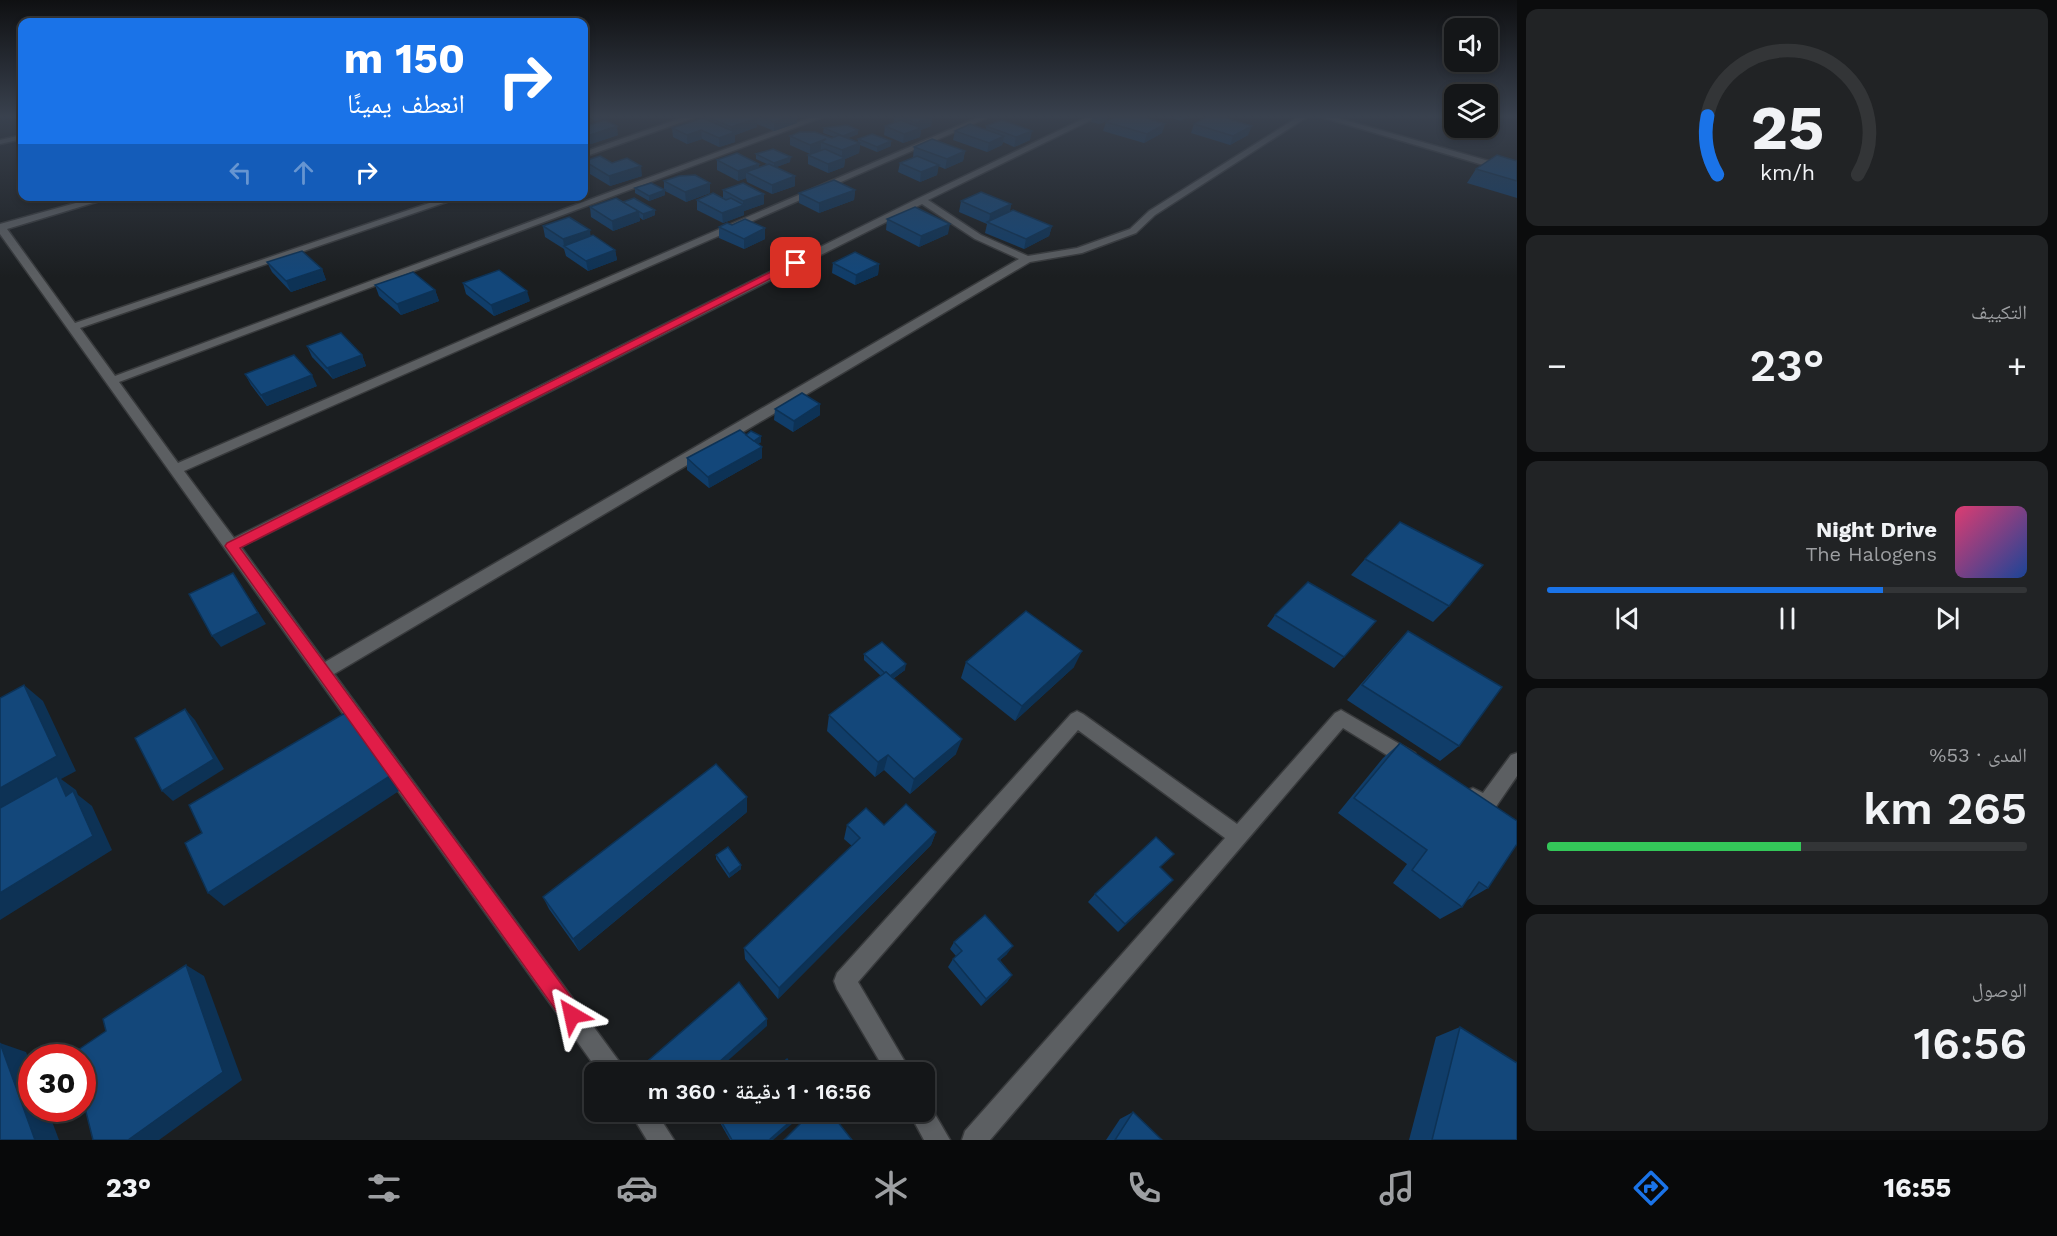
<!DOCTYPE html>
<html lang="ar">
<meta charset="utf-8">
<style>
:root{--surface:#141618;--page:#212325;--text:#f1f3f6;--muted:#9d9fa2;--line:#333537;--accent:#1a73e8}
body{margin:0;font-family:"Work Sans","Noto Naskh Arabic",sans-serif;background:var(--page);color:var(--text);direction:rtl;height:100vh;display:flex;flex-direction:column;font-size:22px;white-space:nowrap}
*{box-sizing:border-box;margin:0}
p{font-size:20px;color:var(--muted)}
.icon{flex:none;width:33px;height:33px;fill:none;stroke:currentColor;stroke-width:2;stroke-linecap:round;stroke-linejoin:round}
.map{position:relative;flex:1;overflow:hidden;direction:ltr}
.details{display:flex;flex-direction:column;gap:9px;padding:9px;background:#0b0c0d;width:540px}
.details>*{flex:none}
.top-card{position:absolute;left:18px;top:18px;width:570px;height:183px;border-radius:12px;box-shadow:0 3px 9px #0003,0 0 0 2px var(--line);direction:rtl;background:#1a73e8;color:#fff;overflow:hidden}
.fabs{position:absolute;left:1444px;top:18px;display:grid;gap:12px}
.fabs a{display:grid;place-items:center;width:54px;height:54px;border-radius:12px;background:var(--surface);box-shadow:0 3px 9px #0003,0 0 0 2px var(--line);font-size:30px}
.speed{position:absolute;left:18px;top:1044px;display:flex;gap:12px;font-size:30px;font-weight:700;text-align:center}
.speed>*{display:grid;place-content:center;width:78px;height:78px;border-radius:50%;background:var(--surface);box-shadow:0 3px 9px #0003,0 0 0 2px var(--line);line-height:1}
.speed .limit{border:9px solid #d22;background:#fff;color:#111}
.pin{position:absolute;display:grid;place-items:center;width:51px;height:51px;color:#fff;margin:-26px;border-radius:12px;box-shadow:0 3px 9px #0006}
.me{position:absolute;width:66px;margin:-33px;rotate:324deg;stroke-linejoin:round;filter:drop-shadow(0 0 4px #0008)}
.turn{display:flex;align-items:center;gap:21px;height:126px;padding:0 24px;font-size:27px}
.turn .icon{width:78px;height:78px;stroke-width:2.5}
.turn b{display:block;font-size:42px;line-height:51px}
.lanes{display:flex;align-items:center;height:57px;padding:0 24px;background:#0003;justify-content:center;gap:30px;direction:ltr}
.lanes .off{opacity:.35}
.big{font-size:45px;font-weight:600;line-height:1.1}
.details .tile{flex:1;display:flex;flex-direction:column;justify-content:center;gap:9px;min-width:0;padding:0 21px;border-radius:12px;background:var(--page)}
.details .dial{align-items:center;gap:0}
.dial svg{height:156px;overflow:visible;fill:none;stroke:var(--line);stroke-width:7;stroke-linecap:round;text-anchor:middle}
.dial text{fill:var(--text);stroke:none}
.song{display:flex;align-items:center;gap:18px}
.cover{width:72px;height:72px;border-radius:9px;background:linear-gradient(135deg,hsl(340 70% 55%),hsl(220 70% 35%))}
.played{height:6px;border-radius:3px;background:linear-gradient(90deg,var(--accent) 70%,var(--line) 70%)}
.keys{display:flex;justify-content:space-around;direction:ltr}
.heat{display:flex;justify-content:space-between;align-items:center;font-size:33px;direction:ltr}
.charge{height:9px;border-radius:4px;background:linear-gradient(90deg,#34c759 53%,var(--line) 0)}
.trip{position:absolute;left:584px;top:1062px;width:351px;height:60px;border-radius:12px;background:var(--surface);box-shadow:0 3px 9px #0003,0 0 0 2px var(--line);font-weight:600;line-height:60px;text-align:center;direction:rtl}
.dock{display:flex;height:96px;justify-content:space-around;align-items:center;background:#08090a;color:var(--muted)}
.dock .icon{width:42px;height:42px}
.dock .on{color:var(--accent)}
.dock b{font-size:27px;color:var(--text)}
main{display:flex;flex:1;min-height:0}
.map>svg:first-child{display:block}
</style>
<main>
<section class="details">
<div class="tile dial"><svg viewBox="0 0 100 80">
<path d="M14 69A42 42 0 1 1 86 69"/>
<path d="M14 69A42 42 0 0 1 9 39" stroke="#1a73e8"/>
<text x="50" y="56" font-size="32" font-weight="700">25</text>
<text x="50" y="72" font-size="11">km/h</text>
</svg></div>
<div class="tile"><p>التكييف</p>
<div class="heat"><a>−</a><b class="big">23°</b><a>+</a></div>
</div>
<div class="tile">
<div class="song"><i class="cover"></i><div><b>Night Drive</b><p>The Halogens</p></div></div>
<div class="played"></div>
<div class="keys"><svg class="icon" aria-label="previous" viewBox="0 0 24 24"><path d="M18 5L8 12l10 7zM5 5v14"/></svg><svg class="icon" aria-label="pause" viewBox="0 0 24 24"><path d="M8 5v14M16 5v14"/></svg><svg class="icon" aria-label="next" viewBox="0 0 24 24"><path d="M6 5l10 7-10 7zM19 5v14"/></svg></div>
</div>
<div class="tile"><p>المدى · 53%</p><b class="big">265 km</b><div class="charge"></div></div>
<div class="tile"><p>الوصول</p><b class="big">16:56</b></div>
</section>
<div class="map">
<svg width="1517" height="1140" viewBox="0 0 1517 1140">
<rect width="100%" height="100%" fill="#1b1e20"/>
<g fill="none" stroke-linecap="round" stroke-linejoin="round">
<g stroke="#383a3c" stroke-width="3">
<g id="minor">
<polygon points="684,117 696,117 584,157 584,152"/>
<path d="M 812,117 L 823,117 L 119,382 L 178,463 L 979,117 L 989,117 L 184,471 L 234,538 L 919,198 L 1087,117 L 1097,117 L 928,200 L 981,235 L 1028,256 L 1077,248 L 1130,229 L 1149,211 L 1298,117 L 1307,117 L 1155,215 L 1136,233 L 1082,253 L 1030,262 L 334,674 L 621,1064 L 625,1072 L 599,1072 L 0,234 L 0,224 L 101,196 L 116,196 L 7,229 L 75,323 L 450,196 L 464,196 L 80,328 L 115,376 ZM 922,204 L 975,239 L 1019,259 L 325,662 L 241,547 Z"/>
<polygon points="1321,117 1334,117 1517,169 1517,175"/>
<polygon points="22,135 22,139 0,144 0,140"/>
<polygon points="1341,710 1415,753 1418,759 1415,765 1409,767 1403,765 1343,728 990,1140 962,1140 965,1131 1225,838 1078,730 858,982 911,1072 886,1072 837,989 834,981 837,973 1071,714 1077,711 1083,714 1237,824 1335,713"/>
<polygon points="1517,753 1517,776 1493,811 1486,814 1466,803 1464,797 1466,791 1473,788 1483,793 1511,755"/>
<polygon points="924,1101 929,1104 950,1140 924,1140 909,1112 924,1112"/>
<polygon points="630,1112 656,1112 674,1140 647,1140"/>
</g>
</g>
<use href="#minor" fill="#5c5f62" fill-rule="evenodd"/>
</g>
<g fill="#103d69">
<polygon points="589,117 609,117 596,121"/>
<polygon points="703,117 797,117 797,123 774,131 757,124 757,127 735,135 735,142 719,147 702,139 687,144 673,137 672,128 703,118"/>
<polygon points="894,117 932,117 931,126 921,130 920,137 903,143 884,135 885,126 894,123"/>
<polygon points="1092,117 1107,121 1099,124 1091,122"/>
<polygon points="1169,117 1188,117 1180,121"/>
<polygon points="1106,122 1162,133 1144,143 1103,131"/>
<polygon points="1194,124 1248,135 1230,145 1191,133"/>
<polygon points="986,126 1030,140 1014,147 1003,142 1002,145 987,152 953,140 955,131 986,130"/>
<polygon points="584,127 618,135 591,144 584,140"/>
<polygon points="824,128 858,130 858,134 848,138 858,142 858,139 891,141 891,146 877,152 860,145 859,153 845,159 844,167 828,173 808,164 808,155 810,154 790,145 790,136 834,137 823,133"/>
<polygon points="914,147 965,151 963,161 945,169 938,166 937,175 920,182 898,172 900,163 914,157 913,157"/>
<polygon points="756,154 790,162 776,167 795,176 795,186 772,194 747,182 746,178 738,181 717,170 717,160 759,167 767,164 756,159"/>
<polygon points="584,161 612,163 642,176 610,186 585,171"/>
<polygon points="1517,161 1517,198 1467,183 1476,169"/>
<polygon points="664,181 710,183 710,193 686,202 665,191 665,195 649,201 635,193 635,188 664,190"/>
<polygon points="723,190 764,194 764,204 744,211 744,215 723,223 697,210 697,200 723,199"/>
<polygon points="855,190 854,200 819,213 799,203 799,193"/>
<polygon points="961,201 1011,204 1010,211 1052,226 1049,236 1024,249 985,233 987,224 959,212"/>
<polygon points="623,202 655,210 655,215 643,220 639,217 640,221 613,231 591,217 590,207"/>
<polygon points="887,219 948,234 919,247 886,230"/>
<polygon points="732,225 765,239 744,249 719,238 719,227"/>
<polygon points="543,226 591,236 615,250 617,260 588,271 566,256 564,249 545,237"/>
<polygon points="267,262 322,269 326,280 291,292 272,272"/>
<polygon points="833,263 879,264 878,275 855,285 832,273"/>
<polygon points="463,283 530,301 494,316 466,294"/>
<polygon points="375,285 435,290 439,301 401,315 379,296"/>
<polygon points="307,346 362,355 366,366 333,379 312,357"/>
<polygon points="245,374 317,386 267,406 251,385"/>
<polygon points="775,409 820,415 793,432 774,420"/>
<polygon points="746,435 761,442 758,444 762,447 762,458 709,488 687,470 687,458"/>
<polygon points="1365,559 1449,606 1433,622 1351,575"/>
<polygon points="1275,615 1376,621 1334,668 1267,626"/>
<polygon points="1408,631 1459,746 1440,761 1347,700 1393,647"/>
<polygon points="864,654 905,670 893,679 956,754 910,794 884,770 875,777 827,731 829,715 881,676 864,660"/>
<polygon points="966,662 1074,667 1015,721 961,678"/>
<polygon points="1400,743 1488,888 1466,901 1462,907 1440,919 1393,883 1407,864 1338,813 1383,758"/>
<polygon points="747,812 579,951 549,909 543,897"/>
<polygon points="847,825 884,825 936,832 931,845 778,999 745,959 744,948 852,846 844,839"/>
<polygon points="716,855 741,865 741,869 729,878 716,859"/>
<polygon points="1161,868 1165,888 1118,932 1088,902 1095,894"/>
<polygon points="954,942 1007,954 1000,960 1012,975 1007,982 981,1006 948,967 953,959 956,956 950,949"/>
<polygon points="1460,1027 1517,1140 1409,1140 1436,1037"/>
<polygon points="1133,1112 1162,1140 1106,1140 1120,1119"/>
<polygon points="718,1116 773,1140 730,1140 719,1121"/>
</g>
<g fill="#0d3255">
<polygon points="1,117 14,117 2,120"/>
<polygon points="596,117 609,117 596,121"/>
<polygon points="787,117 797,117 797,123 774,131 774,122"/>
<polygon points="930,117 932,117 931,126 921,130 920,137 903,143 904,134 916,130 916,123"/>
<polygon points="1106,117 1108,117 1107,121 1099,124 1100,120"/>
<polygon points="757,118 757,127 735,135 735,142 719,147 719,138 732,134 731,127"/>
<polygon points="1165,124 1162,133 1144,143 1147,134"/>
<polygon points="617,126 618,135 591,144 590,135"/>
<polygon points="1252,126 1248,135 1230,145 1233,136"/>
<polygon points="701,130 702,139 687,144 687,135"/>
<polygon points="858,130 858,134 843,140 843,136"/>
<polygon points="1032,131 1030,140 1014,147 1016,137"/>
<polygon points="1004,136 1002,145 987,152 989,143"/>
<polygon points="826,139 821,142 821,150 810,154 810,145"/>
<polygon points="891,141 891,146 877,152 877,147"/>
<polygon points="860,143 859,153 845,159 844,167 828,173 828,164 842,159 842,150"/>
<polygon points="965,151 963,161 945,169 947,159"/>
<polygon points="791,157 790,162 774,168 774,163"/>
<polygon points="759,164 759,173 746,172 746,178 738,181 738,171"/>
<polygon points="939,165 937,175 920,182 921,172"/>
<polygon points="641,166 642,176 610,186 609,176"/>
<polygon points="795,176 795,186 772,194 772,185"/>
<polygon points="710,183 710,193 686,202 685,192"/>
<polygon points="665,190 665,195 649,201 649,196"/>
<polygon points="855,190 854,200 819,213 819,203"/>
<polygon points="764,194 764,204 744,211 744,215 723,223 722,213 743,205 743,201"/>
<polygon points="1011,204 1009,215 989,223 990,214"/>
<polygon points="655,210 655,215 643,220 643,214"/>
<polygon points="639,211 640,221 613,231 612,221"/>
<polygon points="950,224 948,234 919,247 921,236"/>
<polygon points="1052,226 1049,236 1024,249 1026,239"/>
<polygon points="765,228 765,239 744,249 744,239"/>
<polygon points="590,230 591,240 564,246 563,239"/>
<polygon points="615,250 617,260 588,271 586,261"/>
<polygon points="879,264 878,275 855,285 856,275"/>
<polygon points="322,269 326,280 291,292 286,281"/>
<polygon points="435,290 439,301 401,315 397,304"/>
<polygon points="527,291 530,301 494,316 491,305"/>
<polygon points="362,355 366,366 333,379 327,368"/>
<polygon points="312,375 317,386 267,406 261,395"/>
<polygon points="820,404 820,415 793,432 794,421"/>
<polygon points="761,436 761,442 753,448 753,442"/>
<polygon points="762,447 762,458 709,488 708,477"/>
<polygon points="233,573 266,624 221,647 212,636"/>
<polygon points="1082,651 1074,667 1015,721 1022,706"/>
<polygon points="906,664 905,670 888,682 889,677"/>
<polygon points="24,685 43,701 76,771 61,779 76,790 78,795 92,806 112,850 0,920 0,788"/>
<polygon points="185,709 195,720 224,769 173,801 162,791"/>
<polygon points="350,710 402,789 224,906 208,893"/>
<polygon points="962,739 956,754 910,794 914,779"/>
<polygon points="888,755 884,770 875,777 878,762"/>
<polygon points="747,797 747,812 579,951 573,939"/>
<polygon points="936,832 931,845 778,999 779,988"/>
<polygon points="741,865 741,869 729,878 729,874"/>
<polygon points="1173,880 1165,888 1118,932 1125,924"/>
<polygon points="1013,946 1007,954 993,966 998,959"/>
<polygon points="186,965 204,976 242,1080 159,1140 128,1140"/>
<polygon points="1012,975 1007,982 981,1006 986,999"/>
<polygon points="767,1019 767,1026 715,1072 708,1072"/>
<polygon points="0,1043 26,1052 32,1067 32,1108 47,1108 59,1140 35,1140"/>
<polygon points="801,1112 806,1112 773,1140 769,1140"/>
</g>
<g fill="#13477a" stroke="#0d3255" stroke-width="1.5">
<polygon points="708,117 755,117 757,118 731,127"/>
<polygon points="763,117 787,117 774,122"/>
<polygon points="903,117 930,117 916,123"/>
<polygon points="1093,117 1106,117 1100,120"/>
<polygon points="1115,117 1144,117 1165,124 1147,134 1106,122"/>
<polygon points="1207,117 1223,117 1252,126 1233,136 1194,124"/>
<polygon points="703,118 735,132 719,138 701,130 687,135 672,128"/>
<polygon points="605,120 617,126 590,135 584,132 584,127"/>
<polygon points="901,120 921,128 904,134 885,126"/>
<polygon points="1002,120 1032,131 1016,137 986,126"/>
<polygon points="970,124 1004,136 989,143 955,131"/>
<polygon points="847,125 858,130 843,136 824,128"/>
<polygon points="800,132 815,132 832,138 839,135 860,143 842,150 821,142 826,139 810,145 790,136"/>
<polygon points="872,134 891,141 877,147 858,139"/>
<polygon points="932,139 965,151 947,159 914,147"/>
<polygon points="773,149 791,157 774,163 756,154"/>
<polygon points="825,149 845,158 828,164 808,155"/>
<polygon points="737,153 759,164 738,171 717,160"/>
<polygon points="1497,155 1517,161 1517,181 1476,169"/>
<polygon points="600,156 612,163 627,158 641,166 609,176 584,161"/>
<polygon points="917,156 939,165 921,172 900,163"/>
<polygon points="769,164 795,176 772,185 746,172"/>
<polygon points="695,175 710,183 685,192 664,181 679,176"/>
<polygon points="834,180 855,190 819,203 799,193"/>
<polygon points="651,183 665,190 649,196 635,188"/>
<polygon points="743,183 764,194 743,201 723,190"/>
<polygon points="981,192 1011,204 990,214 961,201"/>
<polygon points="713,193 726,200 731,198 744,205 722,213 697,200"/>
<polygon points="616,198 639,211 612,221 590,207"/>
<polygon points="634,198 655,210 643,214 623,202"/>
<polygon points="915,207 950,224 921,236 887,219"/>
<polygon points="1013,210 1052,226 1026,239 987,222"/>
<polygon points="569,217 590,230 563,239 543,226"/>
<polygon points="745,219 765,228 744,239 719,227 727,223 732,225"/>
<polygon points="593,235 615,250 586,261 564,246"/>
<polygon points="302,251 322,269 286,281 267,262"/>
<polygon points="855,252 879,264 856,275 833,263"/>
<polygon points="499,270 527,291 491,305 463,283"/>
<polygon points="413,272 435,290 397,304 375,285"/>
<polygon points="341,333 362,355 327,368 307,346"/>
<polygon points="294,355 312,375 261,395 245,374"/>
<polygon points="802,393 820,404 794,421 775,409"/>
<polygon points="740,430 762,447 708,477 687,458"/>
<polygon points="751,431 761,436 754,441 746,435"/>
<polygon points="1400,522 1483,565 1449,606 1365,559"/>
<polygon points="233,573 258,613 212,636 189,594"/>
<polygon points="1308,582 1376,621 1344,657 1275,615"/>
<polygon points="1026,611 1082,651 1022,706 966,662"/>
<polygon points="1408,631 1502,687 1459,746 1362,685"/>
<polygon points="882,642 906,664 890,676 886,672 885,673 864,654"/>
<polygon points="886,672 962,739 914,779 888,755 878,762 829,715"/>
<polygon points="24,685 57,756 0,788 0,698"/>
<polygon points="185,709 214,759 162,791 135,738"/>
<polygon points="350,710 393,774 208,893 185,843 202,833 189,805"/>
<polygon points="1400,743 1517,821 1517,844 1488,888 1479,882 1462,907 1412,870 1427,850 1354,798"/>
<polygon points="716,764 747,797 573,939 543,897"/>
<polygon points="57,776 66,796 73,791 93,836 0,893 0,808"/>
<polygon points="906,804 936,832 779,988 744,948 860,838 847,825 866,808 884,825"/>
<polygon points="1156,837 1174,854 1160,867 1173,880 1125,924 1095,894"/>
<polygon points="728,847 741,865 729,874 716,855"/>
<polygon points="985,915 1013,946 998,959 1012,975 986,999 953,959 962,951 954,942"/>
<polygon points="186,965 223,1072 128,1140 93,1140 82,1096 82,1058 73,1058 72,1054 106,1031 103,1019"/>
<polygon points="739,982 767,1019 708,1072 657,1072 649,1060"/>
<polygon points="1460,1027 1517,1063 1517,1140 1432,1140"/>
<polygon points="0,1043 35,1140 0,1140"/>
<polygon points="787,1059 795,1072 770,1072"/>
<polygon points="724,1112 801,1112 769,1140 732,1140 718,1116"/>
<polygon points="812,1112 830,1112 852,1140 784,1140"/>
<polygon points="1133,1112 1162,1140 1115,1140"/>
</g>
<linearGradient id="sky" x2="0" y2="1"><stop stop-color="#0f1012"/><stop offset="0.42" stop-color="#39414e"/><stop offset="1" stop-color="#39414e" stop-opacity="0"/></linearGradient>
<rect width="1517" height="277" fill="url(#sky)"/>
<polygon fill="#e11d48" stroke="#92132f" stroke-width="1.5" points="793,261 801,263 240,548 579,1008 582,1015 579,1023 572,1026 565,1023 225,546 227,543"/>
</svg>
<div class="fabs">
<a><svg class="icon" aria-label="sound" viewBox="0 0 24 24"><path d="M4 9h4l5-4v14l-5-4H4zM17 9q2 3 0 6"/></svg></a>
<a><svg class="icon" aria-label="layers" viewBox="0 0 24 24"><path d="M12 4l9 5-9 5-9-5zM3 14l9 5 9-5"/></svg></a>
</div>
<div class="speed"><div class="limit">30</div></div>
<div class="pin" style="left:796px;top:263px;background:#d93025"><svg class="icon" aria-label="arrive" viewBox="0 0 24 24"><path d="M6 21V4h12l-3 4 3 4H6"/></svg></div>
<svg class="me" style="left:572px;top:1015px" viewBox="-20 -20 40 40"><path d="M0-17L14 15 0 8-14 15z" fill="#e11d48" stroke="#fff" stroke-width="4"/></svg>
<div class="trip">16:56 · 1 دقيقة · 360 m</div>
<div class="top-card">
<div class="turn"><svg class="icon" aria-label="right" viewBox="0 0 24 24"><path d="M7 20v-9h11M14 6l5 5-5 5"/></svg><div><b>150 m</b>انعطف يمينًا</div></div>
<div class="lanes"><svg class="icon off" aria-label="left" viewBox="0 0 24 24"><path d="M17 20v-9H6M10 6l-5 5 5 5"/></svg><svg class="icon off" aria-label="ahead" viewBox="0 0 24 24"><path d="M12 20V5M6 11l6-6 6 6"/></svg><svg class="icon" aria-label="right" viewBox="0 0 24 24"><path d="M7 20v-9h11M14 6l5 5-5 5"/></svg></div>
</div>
</div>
</main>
<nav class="dock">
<b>16:55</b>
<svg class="icon on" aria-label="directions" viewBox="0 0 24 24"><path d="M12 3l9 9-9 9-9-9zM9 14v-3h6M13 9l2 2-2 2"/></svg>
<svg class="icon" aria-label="music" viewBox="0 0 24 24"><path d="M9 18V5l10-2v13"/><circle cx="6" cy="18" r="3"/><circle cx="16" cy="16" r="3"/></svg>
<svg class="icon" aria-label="phone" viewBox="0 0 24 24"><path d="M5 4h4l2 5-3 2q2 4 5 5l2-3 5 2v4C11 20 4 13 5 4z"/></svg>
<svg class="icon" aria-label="climate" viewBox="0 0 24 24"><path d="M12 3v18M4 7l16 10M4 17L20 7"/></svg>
<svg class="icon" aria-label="car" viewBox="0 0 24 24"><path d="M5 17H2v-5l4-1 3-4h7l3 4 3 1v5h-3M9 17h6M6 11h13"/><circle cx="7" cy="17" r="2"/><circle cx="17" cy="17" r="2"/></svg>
<svg class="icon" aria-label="filters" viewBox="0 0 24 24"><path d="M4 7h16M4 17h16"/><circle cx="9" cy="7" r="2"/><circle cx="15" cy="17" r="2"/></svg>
<b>23°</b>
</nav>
